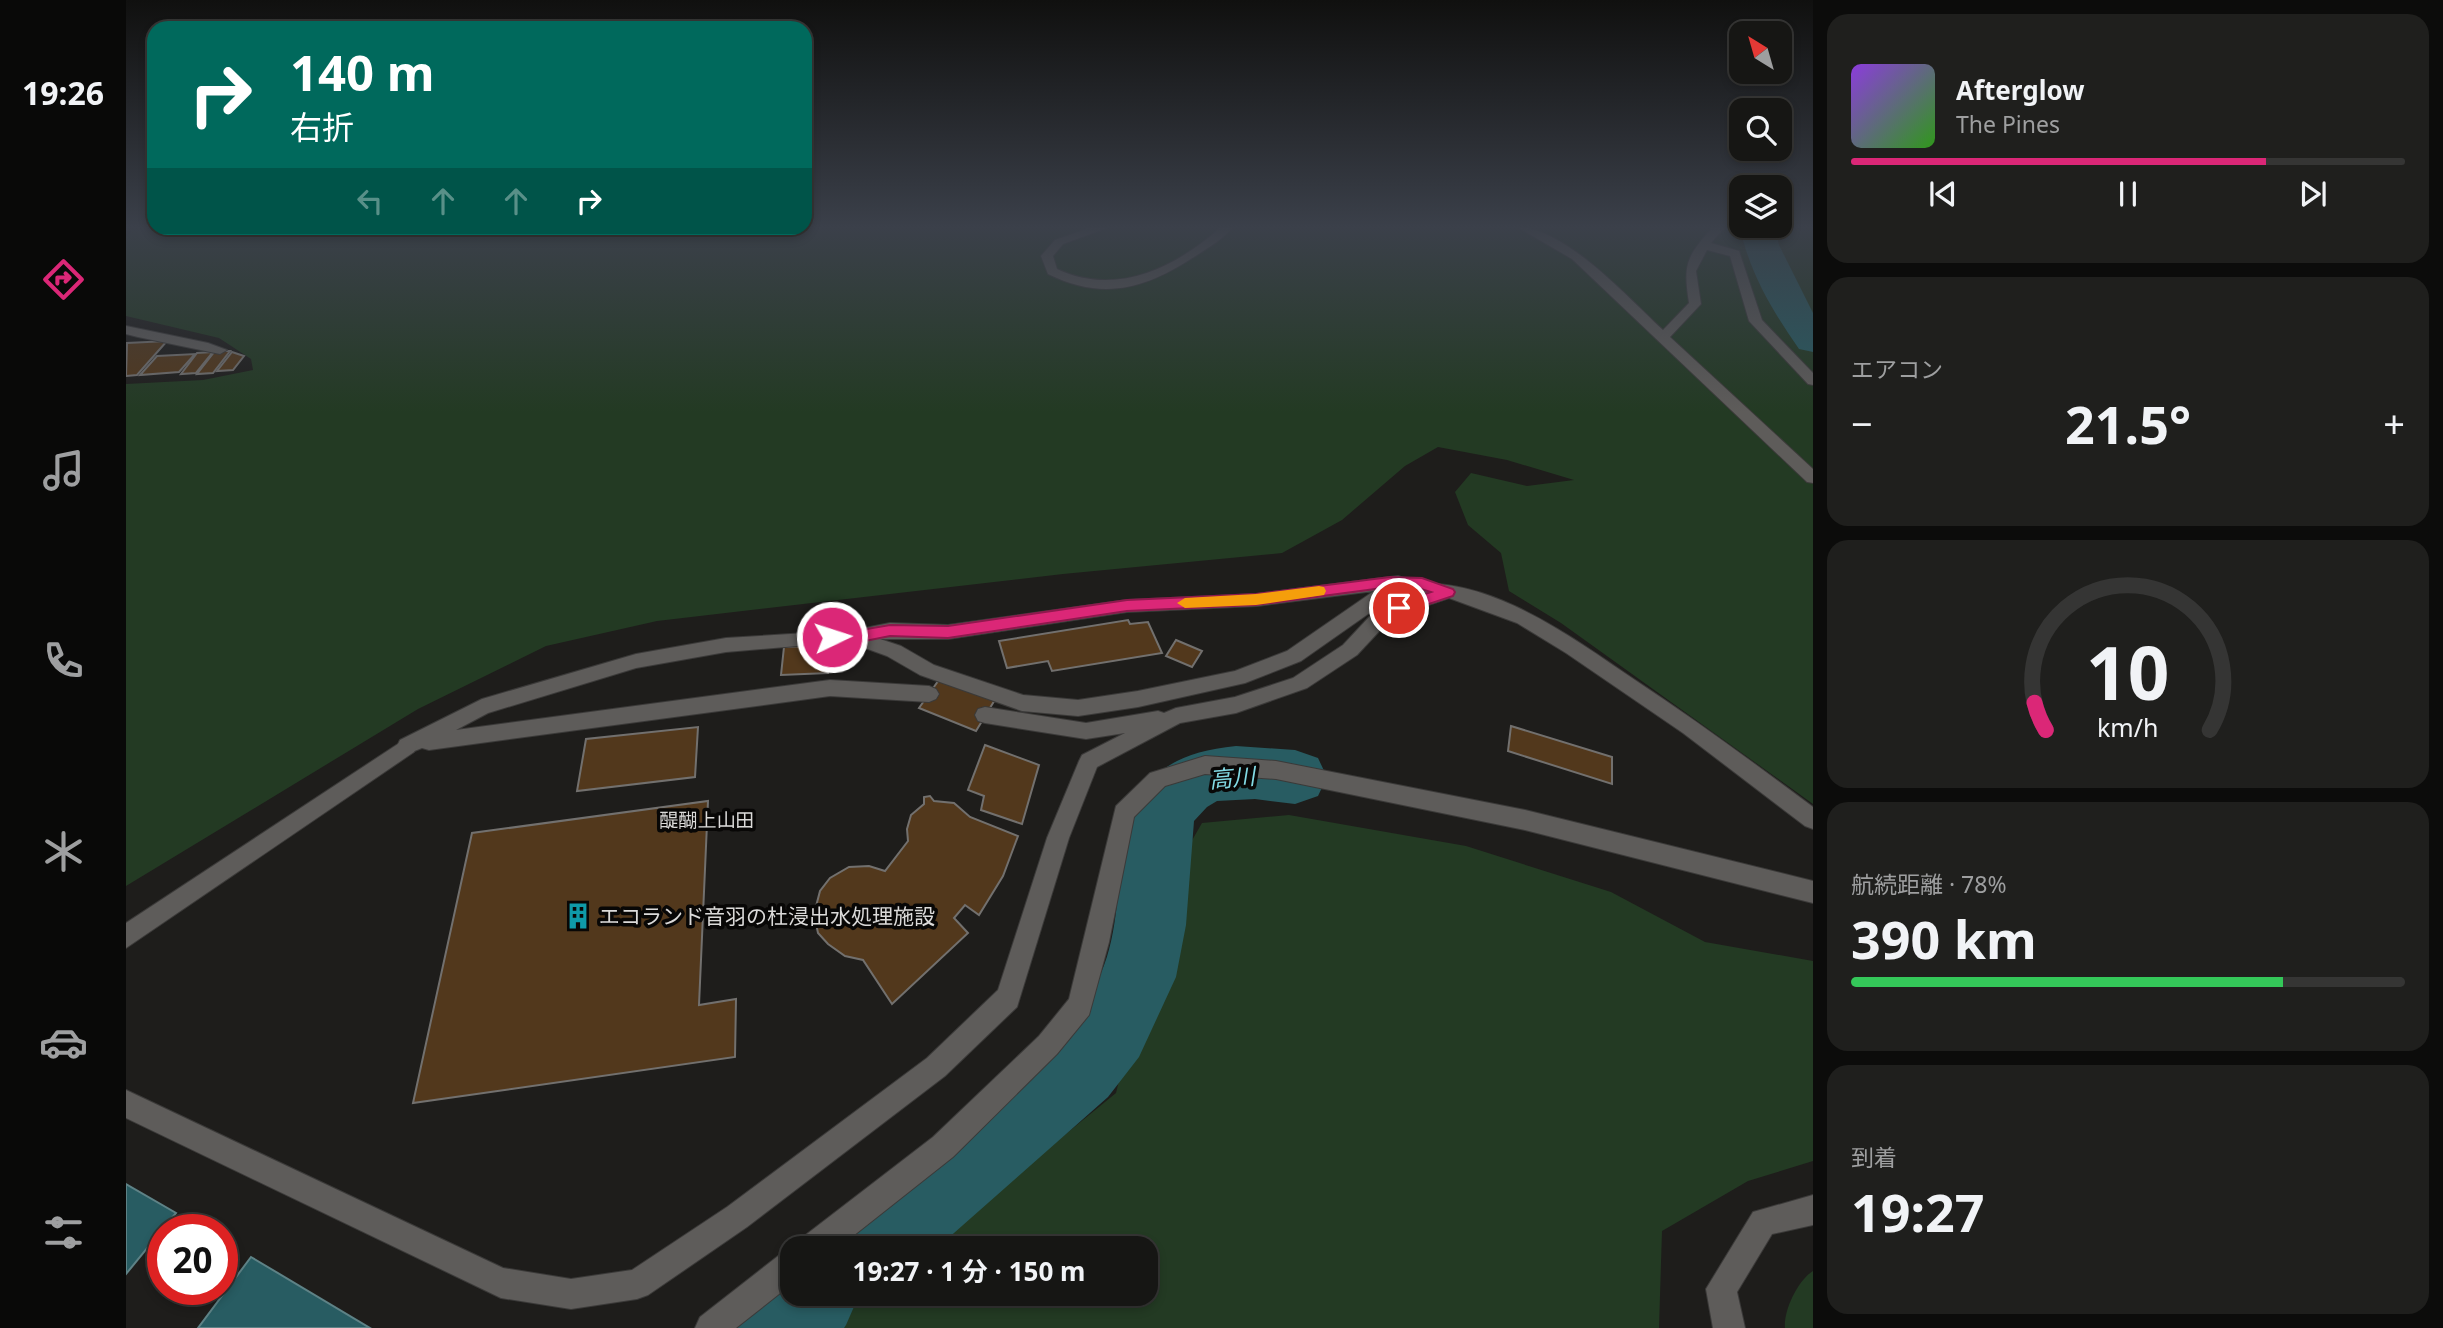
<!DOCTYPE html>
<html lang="ja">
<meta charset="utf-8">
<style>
:root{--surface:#161614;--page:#1f1f1d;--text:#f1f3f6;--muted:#9e9fa0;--line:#353534;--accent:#db2777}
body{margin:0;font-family:"Noto Sans","Noto Sans JP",sans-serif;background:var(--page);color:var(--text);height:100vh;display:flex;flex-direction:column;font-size:26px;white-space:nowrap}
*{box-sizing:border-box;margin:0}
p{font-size:23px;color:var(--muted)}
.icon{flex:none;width:38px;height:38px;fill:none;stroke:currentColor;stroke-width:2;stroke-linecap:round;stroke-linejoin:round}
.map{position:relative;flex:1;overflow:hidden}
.drawer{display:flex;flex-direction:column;gap:14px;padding:14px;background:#0c0c0b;width:630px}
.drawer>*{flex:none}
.guide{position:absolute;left:21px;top:21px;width:665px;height:214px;border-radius:21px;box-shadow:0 4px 10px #0003,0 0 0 2px var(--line);background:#00695c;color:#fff;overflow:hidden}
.needle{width:46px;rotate:323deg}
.buttons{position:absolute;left:1603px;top:21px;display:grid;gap:14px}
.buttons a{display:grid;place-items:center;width:63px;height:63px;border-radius:14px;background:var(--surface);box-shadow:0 4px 10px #0003,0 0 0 2px var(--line);font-size:35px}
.speed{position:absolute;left:21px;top:1214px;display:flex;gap:14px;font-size:35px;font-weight:700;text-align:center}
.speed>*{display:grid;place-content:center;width:91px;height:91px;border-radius:50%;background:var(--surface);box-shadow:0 4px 10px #0003,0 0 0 2px var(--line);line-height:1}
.speed .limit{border:10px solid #d22;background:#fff;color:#111}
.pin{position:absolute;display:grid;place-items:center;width:60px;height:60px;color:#fff;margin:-30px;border:4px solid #fff;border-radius:50%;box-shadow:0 2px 7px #0007}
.me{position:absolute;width:77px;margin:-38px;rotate:86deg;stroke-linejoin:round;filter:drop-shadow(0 0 5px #0008)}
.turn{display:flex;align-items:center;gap:24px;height:147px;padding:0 28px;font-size:32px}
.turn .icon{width:91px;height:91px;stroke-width:2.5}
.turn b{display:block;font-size:49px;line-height:60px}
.lanes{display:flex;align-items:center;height:66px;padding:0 28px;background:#0003;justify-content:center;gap:35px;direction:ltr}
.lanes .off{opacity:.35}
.big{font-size:52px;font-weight:700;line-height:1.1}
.drawer .card{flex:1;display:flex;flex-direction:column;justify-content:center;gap:10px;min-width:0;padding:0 24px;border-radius:21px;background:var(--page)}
.drawer .dial{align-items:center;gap:0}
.dial svg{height:182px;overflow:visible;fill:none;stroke:var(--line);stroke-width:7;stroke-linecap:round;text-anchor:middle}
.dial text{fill:var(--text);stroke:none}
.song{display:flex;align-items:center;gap:21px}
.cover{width:84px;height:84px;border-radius:10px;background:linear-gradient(135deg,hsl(270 70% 55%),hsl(110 70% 35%))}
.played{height:7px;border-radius:4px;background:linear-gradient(90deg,var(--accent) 75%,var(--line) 75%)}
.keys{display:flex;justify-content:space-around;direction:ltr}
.heat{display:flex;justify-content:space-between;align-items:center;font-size:38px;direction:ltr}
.charge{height:10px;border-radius:5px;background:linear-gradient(90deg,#34c759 78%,var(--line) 0)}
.trip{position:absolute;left:654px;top:1236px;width:378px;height:70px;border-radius:21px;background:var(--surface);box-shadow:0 4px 10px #0003,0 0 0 2px var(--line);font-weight:700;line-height:70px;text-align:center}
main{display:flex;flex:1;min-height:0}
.tabs{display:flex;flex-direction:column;width:126px;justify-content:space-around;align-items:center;background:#090908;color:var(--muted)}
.tabs .icon{width:49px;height:49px}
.tabs .active{color:var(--accent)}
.tabs b{font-size:32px;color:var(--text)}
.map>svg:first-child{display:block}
</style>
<main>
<nav class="tabs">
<b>19:26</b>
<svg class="icon active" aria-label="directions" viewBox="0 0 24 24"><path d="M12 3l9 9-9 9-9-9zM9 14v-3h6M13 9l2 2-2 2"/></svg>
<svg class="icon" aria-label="music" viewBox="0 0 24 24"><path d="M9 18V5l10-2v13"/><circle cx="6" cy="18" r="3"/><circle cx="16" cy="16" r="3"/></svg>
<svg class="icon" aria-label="phone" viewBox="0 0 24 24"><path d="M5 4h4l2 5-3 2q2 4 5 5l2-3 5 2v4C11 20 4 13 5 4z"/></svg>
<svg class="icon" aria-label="climate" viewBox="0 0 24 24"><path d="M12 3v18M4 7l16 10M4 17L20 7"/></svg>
<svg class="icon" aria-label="car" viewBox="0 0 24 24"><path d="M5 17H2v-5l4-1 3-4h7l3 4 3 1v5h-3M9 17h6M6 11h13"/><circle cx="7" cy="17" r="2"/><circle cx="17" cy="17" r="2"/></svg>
<svg class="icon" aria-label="filters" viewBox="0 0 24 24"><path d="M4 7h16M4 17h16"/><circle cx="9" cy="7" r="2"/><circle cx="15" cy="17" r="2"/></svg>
</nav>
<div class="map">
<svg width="1687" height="1328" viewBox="0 0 1687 1328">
<rect width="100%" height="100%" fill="#1e1d1b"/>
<g fill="#233a23">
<polygon points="9,227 1687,227 1687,804 1435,623 1383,591 1375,553 1342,525 1329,492 1345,473 1401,486 1448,480 1381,460 1312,447 1279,466 1216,520 1156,553 937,574 531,621 420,646 292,709 0,886 0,384 77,380 127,370 125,359 93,338 0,316 0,237"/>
<polygon points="1163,815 1340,846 1485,892 1579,942 1687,961 1687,1161 1622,1181 1536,1231 1533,1328 631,1328 667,1289 667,1293 1020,1293 1020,1248 715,1248 774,1200 832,1222 990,1093 1042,882 1076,823"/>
<path d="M 1687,1271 L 1687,1328 L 1659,1328 C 1657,1311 1672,1280 1687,1271 Z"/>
</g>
<g fill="#285c62" stroke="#5e8286" stroke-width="2">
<polygon points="0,1184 50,1213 0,1274"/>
<polygon points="125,1257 244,1328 72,1328"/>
</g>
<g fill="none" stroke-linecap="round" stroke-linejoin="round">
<g fill="#285c62" fill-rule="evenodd">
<path d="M 1614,227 L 1648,227 L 1653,245 L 1687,313 L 1687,352 L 1673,349 C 1647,312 1623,272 1614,227 Z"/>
<path d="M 1110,746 L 1169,750 L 1192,758 L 1201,777 L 1192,796 L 1169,804 L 1129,799 L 1091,801 L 1081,807 L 1068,821 L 1060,925 L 1050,977 L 1013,1057 L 982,1097 L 811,1248 L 698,1248 L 711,1216 C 758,1178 804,1140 851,1102 C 888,1072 926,1043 956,1005 C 1031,913 940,762 1110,746 Z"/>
<polygon points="688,1247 689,1248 687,1248"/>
<polygon points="667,1256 667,1293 734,1293 720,1325 718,1328 600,1328 614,1295 656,1261"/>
</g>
</g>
<g fill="#52381c" stroke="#72706e" stroke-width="2">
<polygon points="41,341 11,375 0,376 1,343"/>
<polygon points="89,351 104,351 87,373 71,374"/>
<polygon points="87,352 70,373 55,374 71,353"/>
<polygon points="106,352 118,356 107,370 91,371"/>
<polygon points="69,354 53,372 14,375 31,356"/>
<polygon points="1002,620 1004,624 1022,622 1036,653 926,671 922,661 881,668 873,641"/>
<polygon points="1050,640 1076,651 1066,667 1040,656"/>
<polygon points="704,645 702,673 655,675 658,647"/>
<polygon points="815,677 870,698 850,731 793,708"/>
<polygon points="1385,726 1486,757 1486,784 1382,751"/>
<polygon points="572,727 569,777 451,791 460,739"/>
<polygon points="859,745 913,765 896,824 855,810 858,796 842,790"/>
<polygon points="804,796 808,801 828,803 844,817 892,836 877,876 853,915 839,905 828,918 842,933 766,1004 737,960 719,956 702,944 692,933 688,914 694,891 704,878 723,867 743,866 759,871 782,841 781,829 785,815 798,804 798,797"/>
<polygon points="582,801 573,1005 610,999 609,1057 287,1103 346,833"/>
</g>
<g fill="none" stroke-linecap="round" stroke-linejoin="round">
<g stroke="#3b3a39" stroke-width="2">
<g id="service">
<path d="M 966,227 L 984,227 L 937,244 L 927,256 L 931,269 C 990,297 1049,268 1095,227 L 1107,227 C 1096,240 1082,248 1068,257 C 1019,289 977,301 922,274 L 915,256 L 929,240 Z"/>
<path d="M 1391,227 C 1439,227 1502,298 1537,330 L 1563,303 C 1557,264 1560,257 1587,227 L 1599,227 L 1585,243 L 1613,251 L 1636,320 L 1687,373 L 1687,385 L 1682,384 L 1623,321 L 1604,256 L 1581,250 L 1570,271 L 1575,304 L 1544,337 L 1687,469 L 1687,483 L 1681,482 L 1446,259 Z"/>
<path d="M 1272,576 L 1278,578 L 1279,585 C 1361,573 1445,637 1509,680 C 1570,720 1628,763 1687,807 L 1687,829 L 1679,826 L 1557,733 L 1440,653 L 1391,623 L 1323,598 L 1279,613 L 1259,625 L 1231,655 L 1181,688 L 1110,713 L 1054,723 L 971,767 L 943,838 L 891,1007 L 819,1076 L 621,1227 L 522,1295 L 511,1299 L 445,1309 L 375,1298 L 0,1118 L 0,1090 L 377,1268 L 445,1279 L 506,1270 L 601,1207 L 801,1058 L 872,990 L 921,838 L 953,761 L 956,755 L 999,733 L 960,739 L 859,723 L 852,721 L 849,715 L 852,709 L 859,707 L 960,723 L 1032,711 L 1038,713 L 1050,708 L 1109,697 L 1167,678 L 1217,645 L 1245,615 L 1267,603 L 1291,596 L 1262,600 L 1175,661 L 1119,683 L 1012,707 L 952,716 L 896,711 L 794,675 L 761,656 L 728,644 L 683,645 L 600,652 L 510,668 L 362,713 L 330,730 L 704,680 L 803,686 L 810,689 L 813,694 L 810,699 L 803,702 L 704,696 L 303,750 L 296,748 L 281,754 L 274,752 L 271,746 L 274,740 L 356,699 L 510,654 L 600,638 L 729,630 L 764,623 L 822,625 L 1001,600 L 1131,594 ZM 1248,591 L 1161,651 L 1109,671 L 1012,691 L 952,700 L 897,695 L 808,665 L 775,646 L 754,639 L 822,639 L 1001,612 L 1131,606 Z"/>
<polygon points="1079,756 1150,761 1399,810 1687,881 1687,903 1399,830 1150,779 1079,774 1039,786 1008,817 983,942 963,1015 931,1054 827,1157 712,1248 673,1248 677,1237 807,1137 913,1036 943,999 990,806 1024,773"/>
<polygon points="1687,1195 1687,1225 1646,1234 1611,1292 1619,1328 1587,1328 1580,1289 1627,1212"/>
<polygon points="667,1249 667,1283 610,1328 569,1328 574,1317 656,1253"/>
</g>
</g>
<g stroke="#3b3a39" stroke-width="2">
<g id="minor">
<polygon points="0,326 82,343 101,350 94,354 12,337 0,334"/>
<polygon points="281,738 288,740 291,746 288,752 0,948 0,923"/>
</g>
</g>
<use href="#service" fill="#5e5c5a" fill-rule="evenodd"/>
<use href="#minor" fill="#5e5c5a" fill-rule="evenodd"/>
</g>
<linearGradient id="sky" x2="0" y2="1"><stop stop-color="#10100f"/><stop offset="0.55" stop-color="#3b404a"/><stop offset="1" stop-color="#3b404a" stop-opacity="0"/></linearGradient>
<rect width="1687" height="413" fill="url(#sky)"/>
<polygon fill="#db2777" stroke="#8e194d" stroke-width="2" points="1264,577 1296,578 1327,589 1329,592 1327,596 1273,614 1267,612 1265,608 1267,604 1305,592 1295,589 1264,587 1130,605 1001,611 822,638 764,636 729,643 706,643 698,637 706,632 729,631 764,625 822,626 1001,600 1130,594"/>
<polygon fill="#f59e0b" points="1193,586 1198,587 1200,591 1198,595 1130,605 1059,608 1051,603 1059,598 1130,594"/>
<defs>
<g id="building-bare" transform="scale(2.1)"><path d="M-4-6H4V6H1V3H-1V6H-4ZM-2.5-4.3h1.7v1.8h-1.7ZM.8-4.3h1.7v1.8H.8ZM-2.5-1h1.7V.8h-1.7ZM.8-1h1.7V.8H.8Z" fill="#0f9aa8" stroke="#080706" stroke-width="2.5" paint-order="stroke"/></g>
</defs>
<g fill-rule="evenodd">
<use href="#building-bare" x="452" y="916"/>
</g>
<g text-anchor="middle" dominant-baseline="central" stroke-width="7" stroke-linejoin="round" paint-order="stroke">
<g font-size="19" fill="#dbdad9" stroke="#080706">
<text x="581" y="820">醍醐上山田</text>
</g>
<g font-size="21" fill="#dbdad9" stroke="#080706" text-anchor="start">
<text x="473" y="916">エコランド音羽の杜浸出水処理施設</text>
</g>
<g font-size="23" font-style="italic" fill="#82dae4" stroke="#080706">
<text transform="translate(1106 777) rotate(-5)">高川</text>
</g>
</g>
</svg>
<div class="buttons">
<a><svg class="needle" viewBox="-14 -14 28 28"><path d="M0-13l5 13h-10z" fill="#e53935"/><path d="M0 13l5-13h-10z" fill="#9e9fa0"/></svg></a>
<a><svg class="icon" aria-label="search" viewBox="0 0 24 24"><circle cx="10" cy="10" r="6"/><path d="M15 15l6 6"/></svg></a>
<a><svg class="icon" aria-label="layers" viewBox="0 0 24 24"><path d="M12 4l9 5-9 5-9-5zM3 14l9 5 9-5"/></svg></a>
</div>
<div class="speed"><div class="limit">20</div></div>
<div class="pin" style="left:1273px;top:608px;background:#d93025"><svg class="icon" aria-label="arrive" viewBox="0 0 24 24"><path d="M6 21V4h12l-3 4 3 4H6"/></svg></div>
<svg class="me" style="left:706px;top:637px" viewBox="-20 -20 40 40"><circle r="17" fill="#db2777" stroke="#fff" stroke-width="3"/><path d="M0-11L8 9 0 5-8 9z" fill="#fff"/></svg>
<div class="trip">19:27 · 1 分 · 150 m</div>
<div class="guide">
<div class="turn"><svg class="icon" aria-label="right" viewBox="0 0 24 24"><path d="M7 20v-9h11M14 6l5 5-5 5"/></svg><div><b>140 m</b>右折</div></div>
<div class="lanes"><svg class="icon off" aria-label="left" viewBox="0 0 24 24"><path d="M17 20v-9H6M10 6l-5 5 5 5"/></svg><svg class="icon off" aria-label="ahead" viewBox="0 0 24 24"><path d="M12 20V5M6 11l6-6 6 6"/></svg><svg class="icon off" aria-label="ahead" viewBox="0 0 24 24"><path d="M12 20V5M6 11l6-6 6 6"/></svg><svg class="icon" aria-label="right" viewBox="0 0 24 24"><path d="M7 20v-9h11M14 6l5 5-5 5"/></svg></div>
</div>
</div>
<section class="drawer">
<div class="card">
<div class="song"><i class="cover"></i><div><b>Afterglow</b><p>The Pines</p></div></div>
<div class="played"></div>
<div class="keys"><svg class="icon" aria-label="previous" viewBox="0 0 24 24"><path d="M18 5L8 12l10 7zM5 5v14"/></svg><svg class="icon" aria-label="pause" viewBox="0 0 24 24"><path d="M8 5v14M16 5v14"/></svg><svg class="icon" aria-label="next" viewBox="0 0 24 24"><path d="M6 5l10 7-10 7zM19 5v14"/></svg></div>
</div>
<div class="card"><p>エアコン</p>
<div class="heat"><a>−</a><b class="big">21.5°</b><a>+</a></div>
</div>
<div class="card dial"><svg viewBox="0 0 100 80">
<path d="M14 69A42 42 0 1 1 86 69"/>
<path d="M14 69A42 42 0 0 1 9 57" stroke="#db2777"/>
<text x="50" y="56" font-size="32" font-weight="700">10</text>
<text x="50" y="72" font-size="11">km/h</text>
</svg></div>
<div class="card"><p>航続距離 · 78%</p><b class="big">390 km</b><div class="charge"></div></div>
<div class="card"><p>到着</p><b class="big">19:27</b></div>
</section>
</main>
